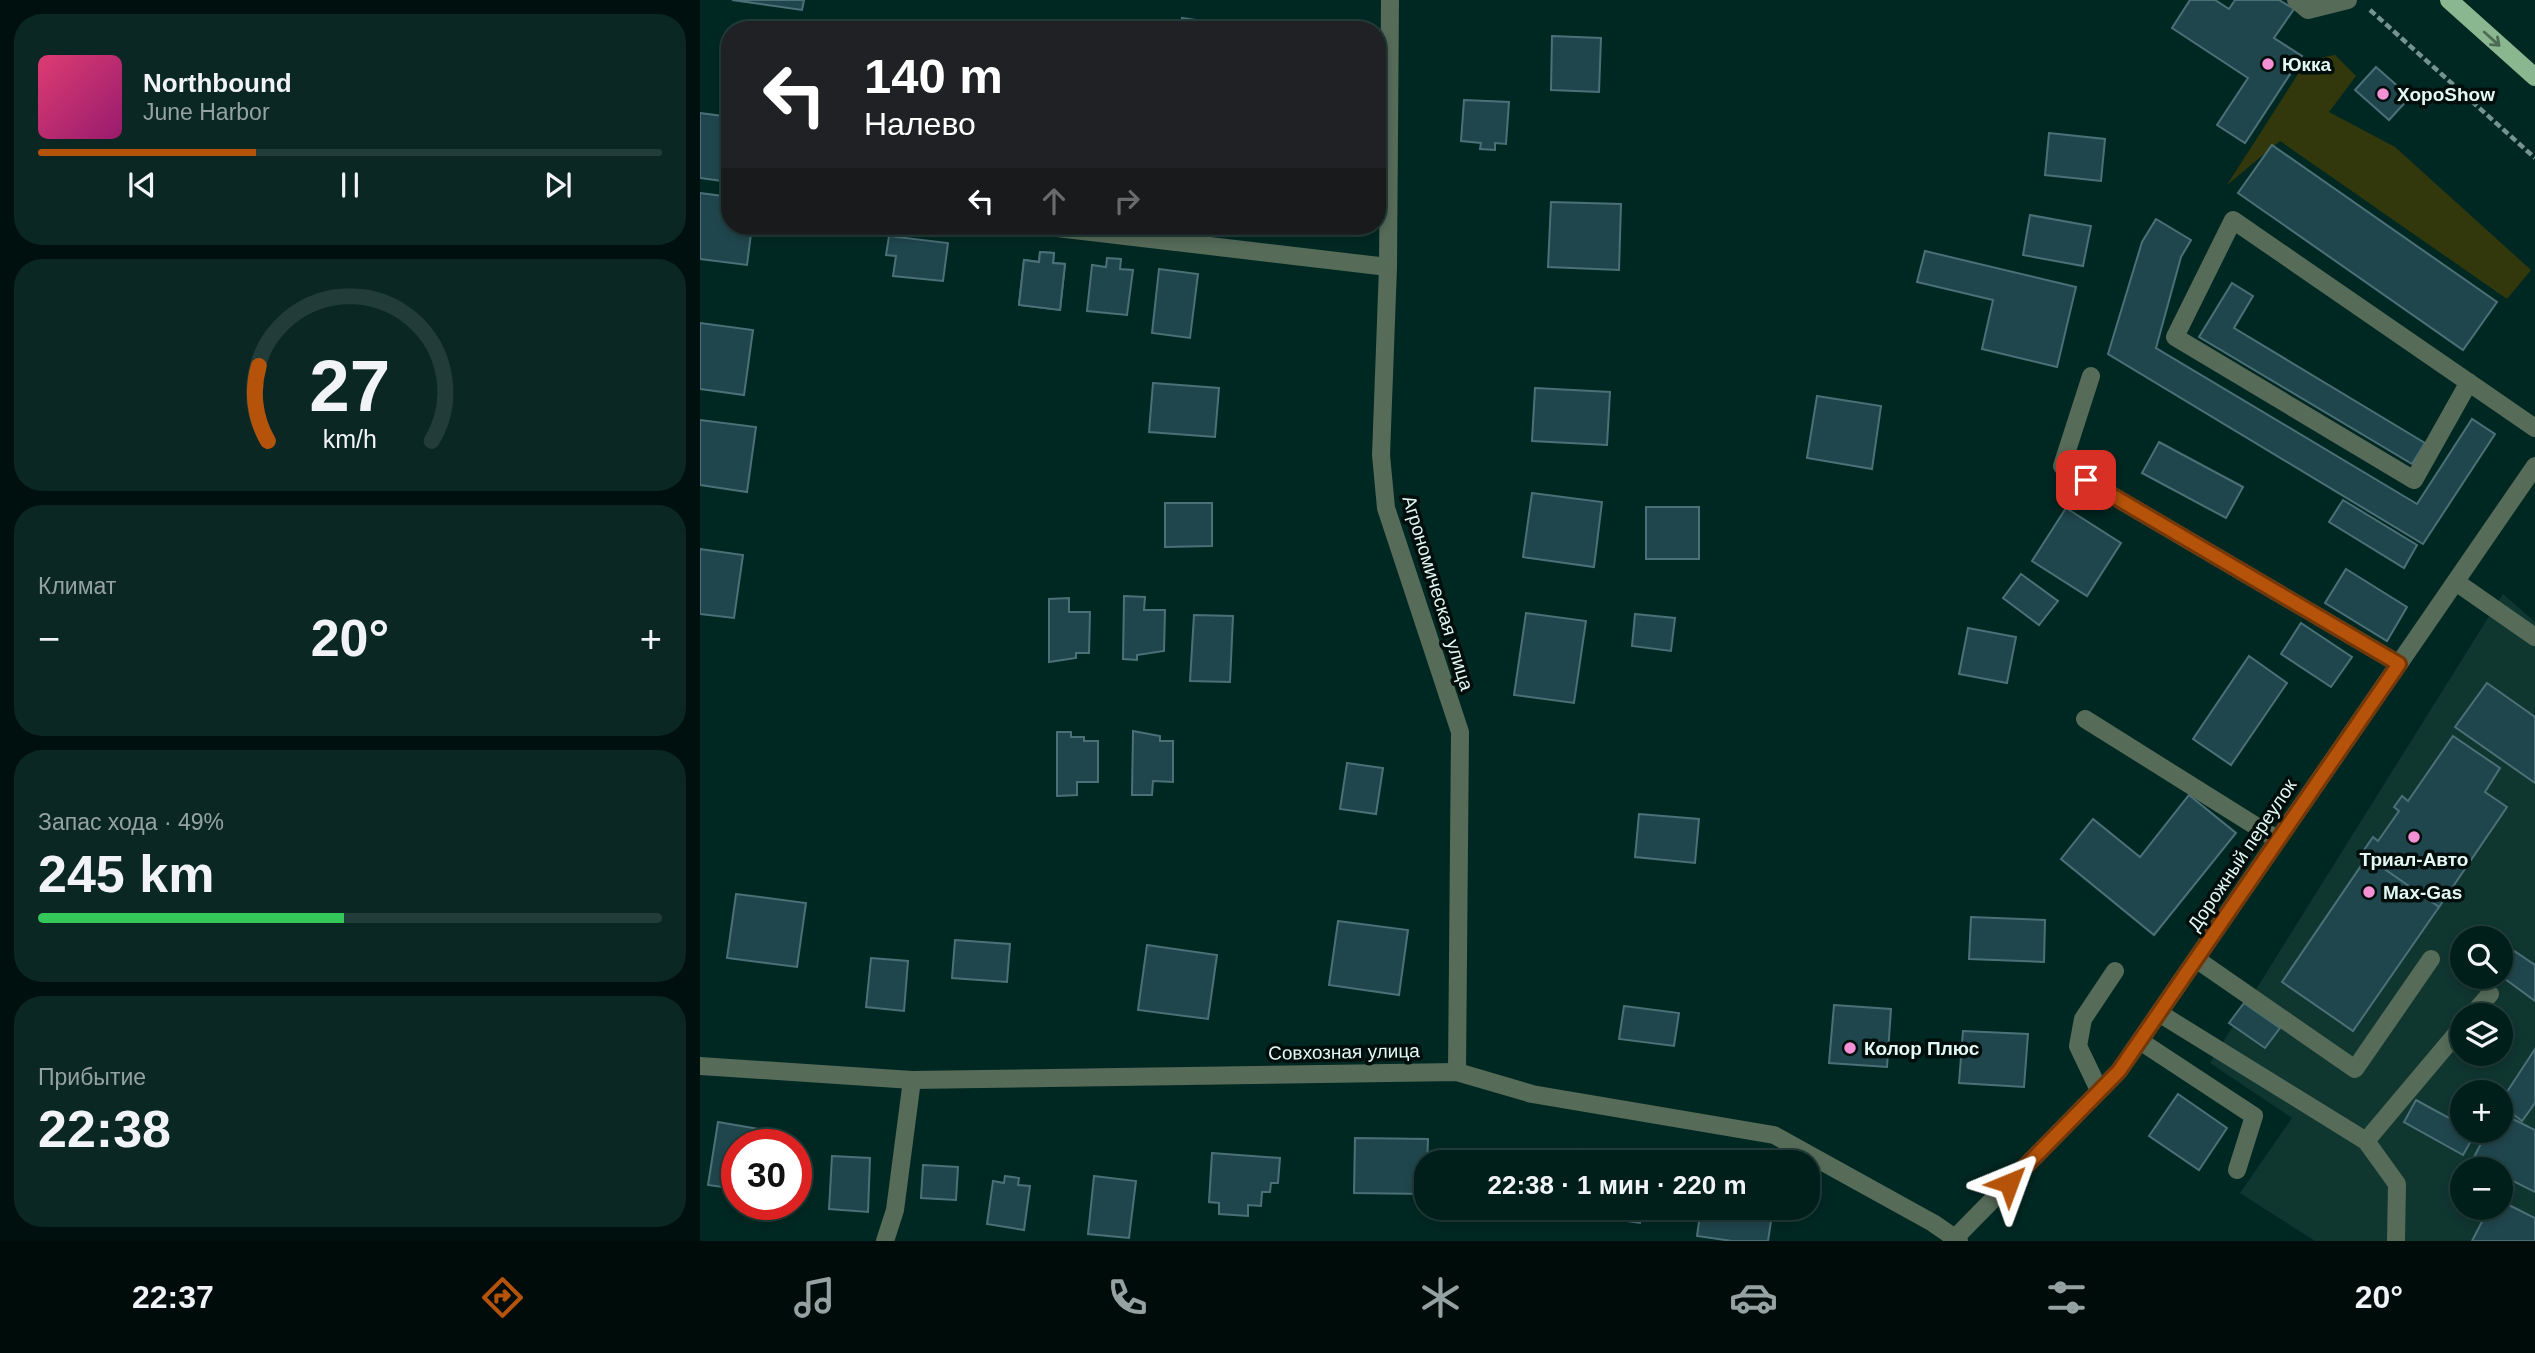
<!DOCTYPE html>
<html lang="ru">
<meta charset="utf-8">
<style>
:root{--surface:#001e1a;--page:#0a2723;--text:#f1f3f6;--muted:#95a2a2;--line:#223c39;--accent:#b45309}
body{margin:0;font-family:Helvetica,sans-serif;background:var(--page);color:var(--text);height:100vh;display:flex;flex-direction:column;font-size:26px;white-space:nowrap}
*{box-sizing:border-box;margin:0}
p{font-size:23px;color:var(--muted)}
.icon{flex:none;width:38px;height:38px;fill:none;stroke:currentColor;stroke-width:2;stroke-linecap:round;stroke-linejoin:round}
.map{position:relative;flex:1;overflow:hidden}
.side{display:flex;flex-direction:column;gap:14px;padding:14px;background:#00100e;width:700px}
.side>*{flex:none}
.guide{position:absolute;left:21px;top:21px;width:665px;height:214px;border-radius:28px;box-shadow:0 4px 10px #0003,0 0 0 2px var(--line);background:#202124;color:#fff;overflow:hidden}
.controls{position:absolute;left:1750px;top:926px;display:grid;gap:14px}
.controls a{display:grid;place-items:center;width:63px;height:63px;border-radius:50%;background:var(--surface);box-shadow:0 4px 10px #0003,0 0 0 2px var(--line);font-size:35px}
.speed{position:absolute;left:21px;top:1129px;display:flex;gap:14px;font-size:35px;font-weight:700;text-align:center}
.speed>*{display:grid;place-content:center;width:91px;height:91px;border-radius:50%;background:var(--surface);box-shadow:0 4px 10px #0003,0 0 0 2px var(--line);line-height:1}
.speed .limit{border:10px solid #d22;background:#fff;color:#111}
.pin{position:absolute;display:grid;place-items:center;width:60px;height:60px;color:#fff;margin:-30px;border-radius:14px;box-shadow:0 4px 10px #0006}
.me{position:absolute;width:77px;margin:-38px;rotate:44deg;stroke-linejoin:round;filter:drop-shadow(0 0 5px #0008)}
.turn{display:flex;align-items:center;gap:24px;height:147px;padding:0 28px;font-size:32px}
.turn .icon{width:91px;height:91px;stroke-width:2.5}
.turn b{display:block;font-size:49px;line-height:60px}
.lanes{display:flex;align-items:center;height:66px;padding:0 28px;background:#0003;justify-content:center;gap:35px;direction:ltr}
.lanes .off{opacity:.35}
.big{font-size:52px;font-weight:700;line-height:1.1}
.side .card{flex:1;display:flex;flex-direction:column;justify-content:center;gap:10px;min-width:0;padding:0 24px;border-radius:28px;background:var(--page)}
.side .dial{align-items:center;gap:0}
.dial svg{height:182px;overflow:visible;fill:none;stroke:var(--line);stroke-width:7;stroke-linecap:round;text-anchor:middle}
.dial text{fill:var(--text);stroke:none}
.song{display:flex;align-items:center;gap:21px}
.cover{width:84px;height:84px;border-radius:10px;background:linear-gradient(135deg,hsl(340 70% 55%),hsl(320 70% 35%))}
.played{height:7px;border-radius:4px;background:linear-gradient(90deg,var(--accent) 35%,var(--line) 35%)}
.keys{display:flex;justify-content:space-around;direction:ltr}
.heat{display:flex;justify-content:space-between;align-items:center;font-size:38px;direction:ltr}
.charge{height:10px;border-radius:5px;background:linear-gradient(90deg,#34c759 49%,var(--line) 0)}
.trip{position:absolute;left:714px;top:1150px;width:406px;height:70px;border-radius:28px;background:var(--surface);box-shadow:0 4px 10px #0003,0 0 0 2px var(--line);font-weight:700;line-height:70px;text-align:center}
.tab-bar{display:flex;height:112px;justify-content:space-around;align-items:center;background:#000c0a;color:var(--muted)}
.tab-bar .icon{width:49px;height:49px}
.tab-bar .on{color:var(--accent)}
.tab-bar b{font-size:32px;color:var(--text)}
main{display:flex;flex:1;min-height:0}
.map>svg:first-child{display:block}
</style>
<main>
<section class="side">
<div class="card">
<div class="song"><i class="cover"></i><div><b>Northbound</b><p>June Harbor</p></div></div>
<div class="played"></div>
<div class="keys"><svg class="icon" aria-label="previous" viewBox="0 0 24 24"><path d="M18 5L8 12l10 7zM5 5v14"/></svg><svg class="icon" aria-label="pause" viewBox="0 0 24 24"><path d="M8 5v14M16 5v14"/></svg><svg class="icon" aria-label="next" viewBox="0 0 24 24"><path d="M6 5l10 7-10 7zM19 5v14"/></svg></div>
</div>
<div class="card dial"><svg viewBox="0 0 100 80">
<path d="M14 69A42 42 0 1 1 86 69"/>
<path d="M14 69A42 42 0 0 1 10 36" stroke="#b45309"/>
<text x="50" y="56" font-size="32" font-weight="700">27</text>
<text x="50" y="72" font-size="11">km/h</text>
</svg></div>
<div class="card"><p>Климат</p>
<div class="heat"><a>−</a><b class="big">20°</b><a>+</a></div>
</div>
<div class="card"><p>Запас хода · 49%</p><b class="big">245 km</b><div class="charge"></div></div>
<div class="card"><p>Прибытие</p><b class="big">22:38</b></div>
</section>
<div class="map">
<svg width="1835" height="1241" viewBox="0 0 1835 1241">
<rect width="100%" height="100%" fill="#002822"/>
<path fill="#103630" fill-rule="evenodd" d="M 1803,594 L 1835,622 L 1835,1241 L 1615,1241 L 1540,1193 L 1592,1118 L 1510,1063 ZM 1762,938 L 1801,938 L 1801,976 L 1762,976 ZM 1762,1015 L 1801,1015 L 1801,1054 L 1762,1054 ZM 1762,1092 L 1801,1092 L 1801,1130 L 1762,1130 ZM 1762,1169 L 1801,1169 L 1801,1208 L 1762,1208 Z"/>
<polygon fill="#33380c" points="1635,55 1656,76 1629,112 1695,147 1831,270 1807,299 1580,141 1527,185 1607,60"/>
<g fill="#20464d" stroke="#4b7078" stroke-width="2">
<polygon points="32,0 104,0 102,10"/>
<polygon points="1490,0 1515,0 1529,9 1535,0 1579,0 1594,9 1574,38 1602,56 1545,143 1517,125 1548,78 1472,28"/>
<polygon points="482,18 553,28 552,30 481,30"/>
<polygon points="852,36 901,38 899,92 851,90"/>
<polygon points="1676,67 1710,97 1689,120 1655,90"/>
<polygon points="764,100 809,102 806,144 795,143 795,150 780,149 781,143 761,141"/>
<polygon points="0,113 30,117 30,182 0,178"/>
<polygon points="1349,133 1405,139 1401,181 1345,175"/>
<polygon points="1572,145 1797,302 1763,350 1538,193"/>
<polygon points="0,193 30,197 30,226 52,226 47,265 0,259"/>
<polygon points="851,202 921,204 919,270 848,267"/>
<polygon points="1330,215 1391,226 1383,266 1323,255"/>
<polygon points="1456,219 1491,240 1481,257 1456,348 1717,504 1772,419 1795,434 1723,544 1408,354 1442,242"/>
<polygon points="189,236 248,243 243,281 193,276 196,256 186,255"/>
<polygon points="1225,251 1376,287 1357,367 1282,349 1293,300 1217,282"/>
<polygon points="340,252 354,253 353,263 365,264 360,310 319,305 324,260 339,262"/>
<polygon points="340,252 354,253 353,263 365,264 360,310 319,305 324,260 339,262"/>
<polygon points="407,258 421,259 420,269 433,270 427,315 387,311 392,265 406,267"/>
<polygon points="459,269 498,274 490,338 452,333"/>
<polygon points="1532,283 1553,296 1534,328 1725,443 1712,464 1499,337"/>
<polygon points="0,323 53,330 44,395 0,389"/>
<polygon points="453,383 519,388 515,437 449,432"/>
<polygon points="835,388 910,392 907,445 832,441"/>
<polygon points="1117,396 1181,406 1172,469 1107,458"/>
<polygon points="0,420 56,427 47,492 0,485"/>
<polygon points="1459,442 1543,487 1526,518 1442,473"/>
<polygon points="832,493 902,502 894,567 823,557"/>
<polygon points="1643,500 1717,545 1704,568 1629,522"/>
<polygon points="465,503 512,503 512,546 465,547"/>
<rect x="946" y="507" width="53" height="52"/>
<polygon points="1366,508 1421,543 1387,596 1332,561"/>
<polygon points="0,549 43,555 34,618 0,614"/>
<polygon points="1646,569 1707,607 1687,641 1625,603"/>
<polygon points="1321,574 1358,601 1339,625 1303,598"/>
<polygon points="424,596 445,597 444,610 465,610 464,651 437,655 437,660 423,659"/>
<polygon points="369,598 369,612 390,612 389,653 376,653 376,658 349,662 349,599"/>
<polygon points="826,613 886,621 874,703 814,695"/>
<polygon points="935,614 975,618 971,651 932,646"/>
<polygon points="494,615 533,616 530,682 490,681"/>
<polygon points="1601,623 1652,657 1631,687 1581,654"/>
<polygon points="1268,628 1316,637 1307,683 1259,674"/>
<polygon points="1549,656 1587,683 1531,765 1493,739"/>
<polygon points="1787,683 1835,717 1835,783 1755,727"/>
<polygon points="433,731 460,736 460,741 473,741 473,782 453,781 452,795 432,795"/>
<polygon points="357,732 371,732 371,737 384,737 384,741 398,741 398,782 377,782 377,795 357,796"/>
<polygon points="1753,736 1800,768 1785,792 1807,807 1739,907 1667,857 1669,853 1664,850 1673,837 1678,841 1699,811 1694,807 1702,796 1708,801"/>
<polygon points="647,763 683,768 676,814 640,809"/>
<polygon points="1489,795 1536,833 1454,935 1361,859 1393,819 1440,857"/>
<polygon points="939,814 999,819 995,863 935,857"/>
<polygon points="1667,857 1739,907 1653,1031 1582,982"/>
<polygon points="36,894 106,903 97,967 27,958"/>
<polygon points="1271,917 1345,920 1344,962 1269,959"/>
<polygon points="638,921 708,930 699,995 629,985"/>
<polygon points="255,940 310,944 307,982 252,978"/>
<polygon points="1801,942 1835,965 1835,1001 1801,976"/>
<polygon points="447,945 517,955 508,1019 438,1010"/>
<polygon points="171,958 208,961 204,1011 166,1007"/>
<polygon points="1544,1003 1580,1028 1565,1048 1529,1023"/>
<polygon points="1134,1005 1191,1009 1187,1067 1129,1063"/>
<polygon points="924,1006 979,1013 974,1046 919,1039"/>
<polygon points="1263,1031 1328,1034 1324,1087 1259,1083"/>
<polygon points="1835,1049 1835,1103 1822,1121 1801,1105 1801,1101"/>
<polygon points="1478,1094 1527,1128 1499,1170 1449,1136"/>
<polygon points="1716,1100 1762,1125 1762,1130 1776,1132 1763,1155 1704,1122"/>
<polygon points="1801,1113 1835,1130 1835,1192 1801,1175 1801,1169 1789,1169 1772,1161 1788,1130 1801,1130"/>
<polygon points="18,1122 59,1129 56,1144 37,1144 37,1189 8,1185"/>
<polygon points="655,1138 728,1139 726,1194 654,1193"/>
<polygon points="879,1149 949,1159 949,1162 877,1162"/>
<polygon points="512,1153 580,1158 578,1183 571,1183 570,1192 562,1192 561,1206 548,1205 548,1216 519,1214 519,1203 509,1202"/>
<polygon points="132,1156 170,1158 168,1212 129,1209"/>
<polygon points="223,1165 258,1167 256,1200 221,1198"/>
<polygon points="305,1176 319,1178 318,1185 330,1186 324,1230 287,1224 293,1181 304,1183"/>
<polygon points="394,1176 436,1181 429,1238 388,1234"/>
<polygon points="1801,1201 1835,1218 1835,1241 1772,1241 1789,1208 1801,1208"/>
<polygon points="871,1208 943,1208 940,1223 870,1213"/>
<polygon points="1001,1208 1073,1208 1068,1241 1032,1241 997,1236"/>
</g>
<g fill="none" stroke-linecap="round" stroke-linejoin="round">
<polyline stroke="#76948f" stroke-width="4.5" stroke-dasharray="7 3.5" stroke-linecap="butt" points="1670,10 1835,158"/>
<g stroke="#576b59" stroke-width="18">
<polyline points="690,0 688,267 681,455 686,508 760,732 757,1072"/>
<polyline points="1596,0 1608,10 1648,0"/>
<polyline points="340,226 688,267"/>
<polyline points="1391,376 1362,466 1699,664"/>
<polyline points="1769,382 1714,480 1475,337 1533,220 1835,428"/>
<polyline points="1756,582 1835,637"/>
<polyline points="1385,719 1578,840"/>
<polyline points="1496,959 1655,1069 1731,959"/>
<polyline points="1459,1013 1666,1141 1697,1184 1696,1241"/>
<polyline points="1772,1015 1790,994"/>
<polyline points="1440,1041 1554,1116 1537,1170"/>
<polyline points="0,1066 212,1080 757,1072 832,1094 1074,1135 1233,1223 1259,1241"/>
<polyline points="1399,1090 1378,1046 1383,1019 1415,971"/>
<polyline points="1666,1141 1762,1027"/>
<polyline points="185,1241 195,1210 212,1080"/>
<polyline points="1252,1241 1419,1071 1835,466"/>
</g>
<polyline stroke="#8bb790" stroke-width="18" points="1749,0 1835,77"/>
</g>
<defs><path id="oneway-shaft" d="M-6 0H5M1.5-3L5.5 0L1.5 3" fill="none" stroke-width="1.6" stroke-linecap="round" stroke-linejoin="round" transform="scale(1.75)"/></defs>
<use stroke="#4d6b54" href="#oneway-shaft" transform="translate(1792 39) rotate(42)"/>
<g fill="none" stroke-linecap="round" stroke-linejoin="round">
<g stroke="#753606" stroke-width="18">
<polyline id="route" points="1309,1183 1419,1071 1699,664 1386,480"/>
</g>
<use href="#route" stroke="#b45309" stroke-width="12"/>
</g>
<g fill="#f491d4" stroke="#020e0b" stroke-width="2.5">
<circle cx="1568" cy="64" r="7"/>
<circle cx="1683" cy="94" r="7"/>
<circle cx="1714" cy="837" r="7"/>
<circle cx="1669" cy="892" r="7"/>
<circle cx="1150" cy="1048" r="7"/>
</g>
<g text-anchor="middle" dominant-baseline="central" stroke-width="7" stroke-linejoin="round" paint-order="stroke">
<g font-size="19" font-weight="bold" fill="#e3f8f3" stroke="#020e0b" text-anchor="start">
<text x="1582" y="64">Юкка</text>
<text x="1697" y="94">ХороShow</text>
<text x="1714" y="859" text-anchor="middle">Триал-Авто</text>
<text x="1683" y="892">Max-Gas</text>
<text x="1164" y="1048">Колор Плюс</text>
</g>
<g font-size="19" fill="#e3f8f3" stroke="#020e0b">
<text transform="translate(738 593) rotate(73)">Агрономическая улица</text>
<text transform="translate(1542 855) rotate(-56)">Дорожный переулок</text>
<text transform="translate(644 1052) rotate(-1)">Совхозная улица</text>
</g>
</g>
</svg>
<div class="controls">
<a><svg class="icon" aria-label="search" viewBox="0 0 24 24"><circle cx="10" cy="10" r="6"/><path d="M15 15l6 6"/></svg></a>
<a><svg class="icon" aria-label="layers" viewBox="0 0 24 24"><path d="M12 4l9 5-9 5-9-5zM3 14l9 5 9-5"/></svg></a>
<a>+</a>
<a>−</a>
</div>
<div class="speed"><div class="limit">30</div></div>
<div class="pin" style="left:1386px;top:480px;background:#d93025"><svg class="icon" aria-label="arrive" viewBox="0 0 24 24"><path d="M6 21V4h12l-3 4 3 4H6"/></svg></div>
<svg class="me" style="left:1309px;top:1183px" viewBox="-20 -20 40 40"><path d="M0-17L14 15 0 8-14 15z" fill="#b45309" stroke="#fff" stroke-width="4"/></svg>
<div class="trip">22:38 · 1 мин · 220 m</div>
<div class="guide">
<div class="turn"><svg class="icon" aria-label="left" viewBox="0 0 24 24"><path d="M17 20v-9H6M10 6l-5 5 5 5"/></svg><div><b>140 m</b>Налево</div></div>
<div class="lanes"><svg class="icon" aria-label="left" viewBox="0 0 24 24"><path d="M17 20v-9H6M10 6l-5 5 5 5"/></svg><svg class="icon off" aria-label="ahead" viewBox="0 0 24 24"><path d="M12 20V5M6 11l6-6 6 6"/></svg><svg class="icon off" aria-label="right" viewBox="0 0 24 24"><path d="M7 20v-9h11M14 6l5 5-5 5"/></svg></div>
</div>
</div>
</main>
<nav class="tab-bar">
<b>22:37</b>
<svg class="icon on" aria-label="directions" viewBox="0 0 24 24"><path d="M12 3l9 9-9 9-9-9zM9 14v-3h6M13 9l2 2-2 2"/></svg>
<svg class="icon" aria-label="music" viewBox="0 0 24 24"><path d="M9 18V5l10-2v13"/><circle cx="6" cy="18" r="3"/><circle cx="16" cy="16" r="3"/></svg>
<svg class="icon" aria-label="phone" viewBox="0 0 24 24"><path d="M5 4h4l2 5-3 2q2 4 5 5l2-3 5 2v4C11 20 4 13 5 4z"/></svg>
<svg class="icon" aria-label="climate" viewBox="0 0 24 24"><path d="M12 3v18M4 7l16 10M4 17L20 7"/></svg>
<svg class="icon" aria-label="car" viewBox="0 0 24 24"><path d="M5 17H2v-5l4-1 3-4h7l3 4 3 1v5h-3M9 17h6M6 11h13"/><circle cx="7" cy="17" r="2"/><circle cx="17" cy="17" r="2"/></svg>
<svg class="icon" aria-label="filters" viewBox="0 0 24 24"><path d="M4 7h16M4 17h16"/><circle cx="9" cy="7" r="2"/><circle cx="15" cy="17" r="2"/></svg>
<b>20°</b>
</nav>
